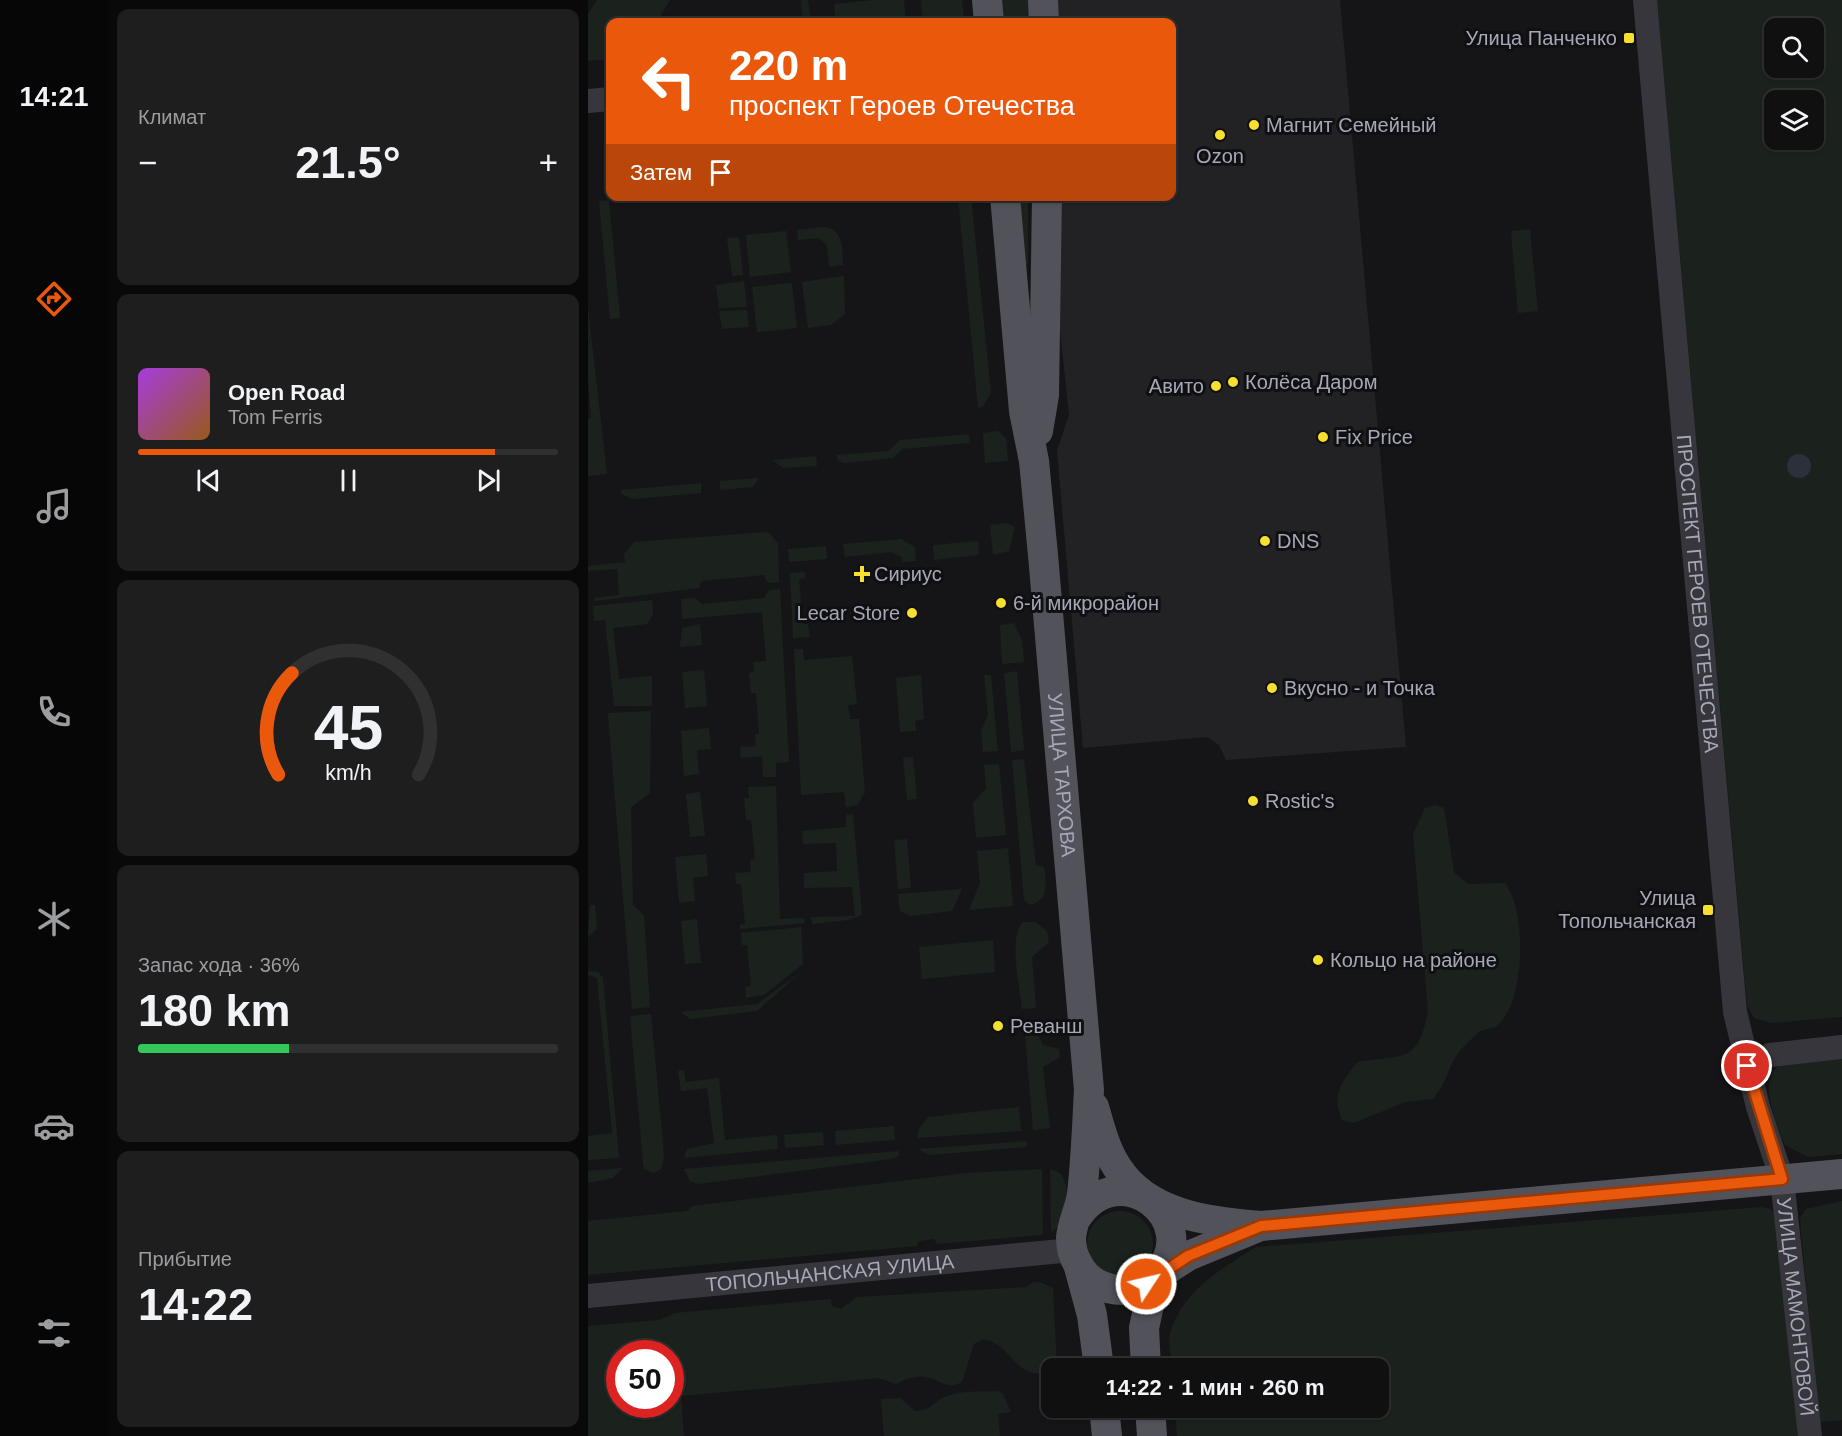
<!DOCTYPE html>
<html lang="ru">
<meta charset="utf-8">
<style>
:root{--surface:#101011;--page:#1e1e1f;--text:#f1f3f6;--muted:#9c9d9f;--line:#303031;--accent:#ea580c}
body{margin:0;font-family:Helvetica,sans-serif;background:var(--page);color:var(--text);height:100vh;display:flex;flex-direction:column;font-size:22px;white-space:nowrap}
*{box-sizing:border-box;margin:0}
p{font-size:20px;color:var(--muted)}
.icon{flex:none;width:33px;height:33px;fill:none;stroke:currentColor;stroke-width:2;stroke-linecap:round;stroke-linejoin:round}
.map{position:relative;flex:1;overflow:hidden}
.panel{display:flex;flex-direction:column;gap:9px;padding:9px;background:#090909;width:480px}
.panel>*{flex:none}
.hud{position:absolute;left:18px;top:18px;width:570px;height:183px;border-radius:12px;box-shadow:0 2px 4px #0004,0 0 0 2px var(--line);background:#ea580c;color:#fff;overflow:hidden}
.buttons{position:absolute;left:1176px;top:18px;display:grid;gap:12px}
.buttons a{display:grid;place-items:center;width:60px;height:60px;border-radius:12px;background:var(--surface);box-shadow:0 2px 4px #0004,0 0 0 2px var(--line);font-size:30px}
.speed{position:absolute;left:18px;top:1340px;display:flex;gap:12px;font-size:30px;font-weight:700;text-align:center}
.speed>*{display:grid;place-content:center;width:78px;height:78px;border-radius:50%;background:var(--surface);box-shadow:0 2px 4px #0004,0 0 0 2px var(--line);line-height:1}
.speed .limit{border:9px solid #d22;background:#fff;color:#111}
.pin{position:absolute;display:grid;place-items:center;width:51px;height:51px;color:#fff;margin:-26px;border:3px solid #fff;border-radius:50%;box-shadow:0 2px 6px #0007}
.me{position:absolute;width:66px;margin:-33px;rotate:55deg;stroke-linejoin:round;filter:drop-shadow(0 0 4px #0008)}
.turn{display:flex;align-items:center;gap:21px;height:126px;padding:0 24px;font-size:27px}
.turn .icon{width:78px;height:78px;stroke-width:2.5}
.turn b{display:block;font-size:42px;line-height:51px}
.then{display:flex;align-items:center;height:57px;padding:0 24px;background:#0003;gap:12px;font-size:22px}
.big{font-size:45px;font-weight:700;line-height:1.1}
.panel .widget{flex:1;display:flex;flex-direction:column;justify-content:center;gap:9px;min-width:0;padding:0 21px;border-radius:12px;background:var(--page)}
.panel .dial{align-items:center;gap:0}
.dial svg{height:156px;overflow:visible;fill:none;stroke:var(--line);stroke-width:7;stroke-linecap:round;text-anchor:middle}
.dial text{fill:var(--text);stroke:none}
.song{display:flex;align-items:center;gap:18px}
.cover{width:72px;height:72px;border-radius:9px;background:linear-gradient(135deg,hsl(280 70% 55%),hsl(30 70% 35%))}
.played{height:6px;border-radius:3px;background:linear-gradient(90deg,var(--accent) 85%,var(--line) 85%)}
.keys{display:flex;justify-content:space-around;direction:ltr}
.heat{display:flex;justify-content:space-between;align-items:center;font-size:33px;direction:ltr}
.charge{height:9px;border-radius:4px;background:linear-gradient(90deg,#34c759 36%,var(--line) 0)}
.trip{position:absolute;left:453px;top:1358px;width:348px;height:60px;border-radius:12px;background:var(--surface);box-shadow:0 2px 4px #0004,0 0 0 2px var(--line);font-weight:700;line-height:60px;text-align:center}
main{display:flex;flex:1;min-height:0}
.menu{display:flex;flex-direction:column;width:108px;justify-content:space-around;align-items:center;background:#060607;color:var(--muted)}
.menu .icon{width:42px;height:42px}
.menu .selected{color:var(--accent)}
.menu b{font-size:27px;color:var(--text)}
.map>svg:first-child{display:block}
</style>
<main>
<nav class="menu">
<b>14:21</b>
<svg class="icon selected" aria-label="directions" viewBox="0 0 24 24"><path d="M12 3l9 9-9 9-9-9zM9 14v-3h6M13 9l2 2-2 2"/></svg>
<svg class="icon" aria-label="music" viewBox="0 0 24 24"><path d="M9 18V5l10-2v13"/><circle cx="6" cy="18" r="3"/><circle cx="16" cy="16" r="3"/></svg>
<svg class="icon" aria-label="phone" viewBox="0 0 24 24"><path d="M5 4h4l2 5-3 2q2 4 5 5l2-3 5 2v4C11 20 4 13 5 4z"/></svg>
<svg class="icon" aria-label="climate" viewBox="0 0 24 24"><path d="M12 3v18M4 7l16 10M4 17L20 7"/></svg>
<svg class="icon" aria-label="car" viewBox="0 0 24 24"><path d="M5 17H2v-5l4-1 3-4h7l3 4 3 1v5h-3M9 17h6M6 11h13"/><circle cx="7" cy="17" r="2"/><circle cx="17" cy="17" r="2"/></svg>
<svg class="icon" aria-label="filters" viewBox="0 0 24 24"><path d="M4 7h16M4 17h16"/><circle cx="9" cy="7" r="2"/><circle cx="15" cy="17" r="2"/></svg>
</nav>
<section class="panel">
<div class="widget"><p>Климат</p>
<div class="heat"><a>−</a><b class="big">21.5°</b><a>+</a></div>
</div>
<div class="widget">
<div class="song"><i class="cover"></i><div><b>Open Road</b><p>Tom Ferris</p></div></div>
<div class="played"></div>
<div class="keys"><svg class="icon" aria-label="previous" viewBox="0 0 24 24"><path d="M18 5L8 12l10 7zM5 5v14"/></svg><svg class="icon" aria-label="pause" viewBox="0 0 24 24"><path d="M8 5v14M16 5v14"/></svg><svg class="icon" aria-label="next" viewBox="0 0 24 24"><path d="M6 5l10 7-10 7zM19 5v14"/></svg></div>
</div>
<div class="widget dial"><svg viewBox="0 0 100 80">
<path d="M14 69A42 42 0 1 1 86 69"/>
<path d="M14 69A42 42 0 0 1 21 17" stroke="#ea580c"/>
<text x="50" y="56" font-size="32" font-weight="700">45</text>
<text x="50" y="72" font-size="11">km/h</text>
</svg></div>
<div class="widget"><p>Запас хода · 36%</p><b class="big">180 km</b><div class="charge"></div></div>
<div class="widget"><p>Прибытие</p><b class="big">14:22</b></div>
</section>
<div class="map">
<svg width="1254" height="1436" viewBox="0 0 1254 1436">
<rect width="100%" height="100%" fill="#151517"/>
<polygon fill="#222124" points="464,0 752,0 818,747 638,760 631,745 619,737 495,748 469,451 481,415 471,322 470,197 584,196 584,22 464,22"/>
<g fill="#1b221d" fill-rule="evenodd">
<polygon points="9,0 82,0 69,22 22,22 22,59 0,61 0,14"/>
<polygon points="213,0 220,0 223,22 215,22"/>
<polygon points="285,0 316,0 318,22 248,22 246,4"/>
<polygon points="333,0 374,0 376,22 335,22"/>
<polygon points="413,0 442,0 442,22 415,22"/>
<path d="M 1069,0 L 1254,0 L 1254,1017 L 1184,1023 L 1166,1018 L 1159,1005 ZM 1186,28 L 1226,28 L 1226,68 L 1186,68 ZM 1186,100 L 1226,100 L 1226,140 L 1186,140 Z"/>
<polygon points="370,197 383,197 403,393 395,406 390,408"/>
<polygon points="428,197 440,197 440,265 433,262"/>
<polygon points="21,200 32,318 22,319 11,201"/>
<path d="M 235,227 C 256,228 254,249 255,265 L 241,267 L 239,245 L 231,238 L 210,240 L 209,230 Z"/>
<polygon points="942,229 950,311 930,313 923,231"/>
<polygon points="198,231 203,272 162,277 158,235"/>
<polygon points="151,237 155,275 144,276 139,238"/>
<polygon points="256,276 257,314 243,325 220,328 214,282"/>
<polygon points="156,281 159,307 131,308 128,285"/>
<polygon points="204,283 209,328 169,332 164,287"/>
<polygon points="0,309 19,474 0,476 0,419 3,418 0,381"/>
<polygon points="159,310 161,327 134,329 131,311"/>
<polygon points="410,431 418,438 420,461 397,463 395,433"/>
<polygon points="381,434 382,443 314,449 305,458 256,463 251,461 248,455 300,451 312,440"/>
<polygon points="228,456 229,466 195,468 185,460"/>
<polygon points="171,478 165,487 132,490 132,481"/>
<polygon points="113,483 113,493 44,499 33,494 33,490"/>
<polygon points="419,523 427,527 421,551 405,555 402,525"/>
<polygon points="180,532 190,543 191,582 180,583 176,575 113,581 111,588 7,601 7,598 31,595 29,569 0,571 0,566 37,562 36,554 46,542"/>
<polygon points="313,539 327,547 328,561 315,562 314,557 303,552 257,557 255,544"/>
<polygon points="390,541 391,555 346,560 345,545"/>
<polygon points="238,546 239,559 201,562 200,549"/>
<polygon points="217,572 217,578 211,579 215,624 220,624 222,637 205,638 202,573"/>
<polygon points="192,589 201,762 188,763 188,777 175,777 174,756 153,758 152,747 168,746 167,734 171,734 168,693 163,693 161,673 166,672 165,662 178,661 174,612 94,619 93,599 107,598 114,604 176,598 181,590"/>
<polygon points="64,600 65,614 59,624 25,628 31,679 64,676 64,706 26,706 17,620 6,621 5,606"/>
<polygon points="426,623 434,640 436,662 414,664 412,625"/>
<polygon points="112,624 114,645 92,647 94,628"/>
<polygon points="206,649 215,649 216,660 264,656 269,704 260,705 262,719 271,719 277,793 269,805 258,807 256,792 213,795"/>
<polygon points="116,670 119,706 97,708 94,672"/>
<polygon points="429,671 436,750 423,752 416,673"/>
<polygon points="333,675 336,719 327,721 328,731 312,732 308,678"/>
<polygon points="396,675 403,675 410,751 395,752 393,731 400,715"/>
<polygon points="63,711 62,793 43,807 45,905 56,915 62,1007 44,1009 20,713"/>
<polygon points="121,728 123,749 109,750 111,774 96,776 93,731"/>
<polygon points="325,757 329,799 319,800 315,758"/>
<path d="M 436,759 L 448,865 L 456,867 C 458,883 462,900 442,905 L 436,900 L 424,760 Z"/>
<polygon points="411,764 418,835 388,838 385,803 398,788 396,765"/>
<polygon points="188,786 192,919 216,918 217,923 152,929 152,925 157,924 153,884 148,884 147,873 163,872 162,860 167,859 163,820 158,820 156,798 161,798 160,787"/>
<polygon points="112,792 117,836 102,837 98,794"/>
<path d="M 847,805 L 856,808 L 866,872 L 880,884 L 917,883 C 939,912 937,997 912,1023 C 907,1029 898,1028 891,1032 C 885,1037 873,1048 869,1055 C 858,1071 860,1081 845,1099 L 817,1102 L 766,1123 L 754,1120 C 743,1096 754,1080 770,1062 C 815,1054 830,1065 840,1011 L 825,834 L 837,808 Z"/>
<polygon points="265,814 274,915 260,920 224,924 223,917 267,916 264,887 216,888 216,873 249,871 248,843 215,844 214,831 258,827 258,815"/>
<polygon points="319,839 323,888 310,889 306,840"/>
<polygon points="420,848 425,906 381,910 392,883 389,851"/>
<polygon points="118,854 120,876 105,878 107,901 91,903 87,857"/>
<polygon points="374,889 364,911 322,916 312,911 310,894"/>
<polygon points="2,905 7,905 9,929 0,937"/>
<polygon points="109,919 113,963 97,964 93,921"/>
<path d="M 435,922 L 447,922 L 459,931 L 461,942 L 444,957 L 448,1008 L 434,1009 C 432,989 420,936 435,922 Z"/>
<polygon points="213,927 215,964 176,995 158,998 157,987 163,986 159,945 154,945 153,933"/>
<polygon points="405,940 407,972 334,979 331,947"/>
<polygon points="0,971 10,972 15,978 31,1158 0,1160 0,1136 24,1133 9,978 0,975"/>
<polygon points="213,972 169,1011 102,1019 93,1012 169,1004"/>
<polygon points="63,1014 76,1155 74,1168 66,1173 56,1169 55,1162 42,1016"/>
<polygon points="450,1035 455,1045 471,1049 472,1057 455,1067 462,1128 445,1130 437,1036"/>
<path d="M 1254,1059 L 1254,1154 L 1220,1157 L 1197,1145 C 1189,1125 1167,1076 1194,1064 Z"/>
<polygon points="96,1070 98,1082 131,1078 137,1140 189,1135 190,1149 96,1158 99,1149 126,1143 119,1088 93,1091 90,1071"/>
<polygon points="431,1107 433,1131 329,1138 331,1129 340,1117"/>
<polygon points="306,1126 307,1140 248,1145 247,1131"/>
<polygon points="235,1132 236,1145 197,1148 196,1135"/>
<polygon points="439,1141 439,1147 341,1155 330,1149"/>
<polygon points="311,1151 311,1155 304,1159 110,1184 102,1181 96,1169"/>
<polygon points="35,1168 25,1178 0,1183 0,1171"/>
<polygon points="454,1169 455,1235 349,1244 346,1239 331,1241 329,1246 0,1275 0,1221 99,1211 104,1206 379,1173"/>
<path d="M 462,1169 L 472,1173 C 484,1188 482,1221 463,1232 Z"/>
<polygon points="1254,1201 1254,1420 1231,1422 1212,1218 1218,1209"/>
<path d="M 1174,1207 L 1182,1209 L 1192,1217 L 1212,1436 L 589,1436 L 587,1407 L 790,1407 L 790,1368 L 584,1368 C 584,1357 579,1341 583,1331 C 596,1289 634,1269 668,1247 Z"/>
<circle cx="532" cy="1244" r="33"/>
<path d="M 446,1282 L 452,1282 L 465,1288 L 469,1368 L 464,1368 L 463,1374 C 421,1377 428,1346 395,1339 L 386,1344 L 374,1382 C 358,1391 352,1379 337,1377 C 326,1375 317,1380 308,1384 L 291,1378 L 93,1396 L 96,1436 L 0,1436 L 0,1326 L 72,1320 L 87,1313 L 243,1299 L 244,1306 L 253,1309 L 269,1297 L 438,1287 ZM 32,1353 L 82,1353 L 82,1404 L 32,1404 Z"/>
<path d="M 410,1391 L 415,1394 L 423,1412 L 410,1414 L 412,1436 L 296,1436 L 293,1399 L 312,1398 L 327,1411 C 346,1410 343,1403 357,1397 C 371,1390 394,1392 410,1391 Z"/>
</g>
<circle fill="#2b303b" cx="1211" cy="466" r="12"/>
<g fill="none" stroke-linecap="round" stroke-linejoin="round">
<g stroke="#36363c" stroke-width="24">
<path id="s1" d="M 1057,0 L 1147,1012 L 1170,1107 L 1194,1179 L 1222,1436"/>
<polyline points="0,101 22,99"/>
<polyline points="1159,1066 1182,1055 1254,1047"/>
<path id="s2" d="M 0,1296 L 484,1250"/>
</g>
<g stroke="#52525b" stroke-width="30">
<polyline points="399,0 401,22"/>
<polyline points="455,0 456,22"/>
<path id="s3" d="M 417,196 L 436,411 L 446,461 L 455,555 L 501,1090 C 499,1124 498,1159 494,1194 C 492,1209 484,1223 483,1238 C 483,1247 485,1256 490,1264 C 498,1281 516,1290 535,1290 C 548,1290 562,1283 570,1273 C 616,1221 532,1153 489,1217"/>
<polyline points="450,431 456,395 459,196"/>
<path d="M 506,1107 C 512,1127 517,1149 529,1167 C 559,1215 622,1222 673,1226 L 1254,1174"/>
<polyline points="491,1267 504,1315 511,1368"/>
<polyline points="558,1368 556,1328 567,1277 600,1256 668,1228"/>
<polyline points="516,1407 519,1436"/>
<polyline points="562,1407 564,1436"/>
</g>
</g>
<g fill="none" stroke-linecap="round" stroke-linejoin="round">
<g stroke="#983908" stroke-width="15">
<polyline id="route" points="558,1284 600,1256 673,1226 1194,1179 1159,1066"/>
</g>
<use href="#route" stroke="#ea580c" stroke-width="10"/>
</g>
<g fill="#f6df2e" stroke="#101012" stroke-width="2">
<rect x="1035" y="32" width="12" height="12" rx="3"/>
<circle cx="666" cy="125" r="6"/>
<circle cx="632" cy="135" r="6"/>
<circle cx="645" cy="382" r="6"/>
<circle cx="628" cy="386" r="6"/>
<circle cx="735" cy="437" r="6"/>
<circle cx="677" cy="541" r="6"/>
<path d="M271 565h6v6h6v6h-6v6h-6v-6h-6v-6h6z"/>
<circle cx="413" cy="603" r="6"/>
<circle cx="324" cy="613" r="6"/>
<circle cx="684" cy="688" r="6"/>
<circle cx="665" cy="801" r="6"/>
<rect x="1114" y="904" width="12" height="12" rx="3"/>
<circle cx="730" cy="960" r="6"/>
<circle cx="410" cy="1026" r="6"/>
</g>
<g text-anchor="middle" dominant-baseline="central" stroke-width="6" stroke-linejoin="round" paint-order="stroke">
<g font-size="20" fill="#a6a8b7" stroke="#101012" text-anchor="start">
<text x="1029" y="38" text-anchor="end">Улица Панченко</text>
<text x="678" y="125">Магнит Семейный</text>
<text x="632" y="156" text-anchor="middle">Ozon</text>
<text x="657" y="382">Колёса Даром</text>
<text x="616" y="386" text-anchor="end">Авито</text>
<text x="747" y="437">Fix Price</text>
<text x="689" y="541">DNS</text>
<text x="286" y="574">Сириус</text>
<text x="425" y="603">6-й микрорайон</text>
<text x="312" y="613" text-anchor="end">Lecar Store</text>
<text x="696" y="688">Вкусно - и Точка</text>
<text x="677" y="801">Rostic's</text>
<text x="1108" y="898" text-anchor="end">Улица<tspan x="1108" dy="23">Топольчанская</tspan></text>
<text x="742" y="960">Кольцо на районе</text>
<text x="422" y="1026">Реванш</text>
</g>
<g font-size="20" fill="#a6a8b7" stroke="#101012">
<text stroke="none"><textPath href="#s1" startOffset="596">ПРОСПЕКТ ГЕРОЕВ ОТЕЧЕСТВА</textPath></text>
<text stroke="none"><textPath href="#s3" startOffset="582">УЛИЦА ТАРХОВА</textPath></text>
<text stroke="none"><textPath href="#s2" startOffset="243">ТОПОЛЬЧАНСКАЯ УЛИЦА</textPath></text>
<text stroke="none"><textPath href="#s1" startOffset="1318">УЛИЦА МАМОНТОВОЙ</textPath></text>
</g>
</g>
</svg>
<div class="buttons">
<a><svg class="icon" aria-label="search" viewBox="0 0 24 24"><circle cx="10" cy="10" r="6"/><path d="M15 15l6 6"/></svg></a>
<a><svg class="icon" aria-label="layers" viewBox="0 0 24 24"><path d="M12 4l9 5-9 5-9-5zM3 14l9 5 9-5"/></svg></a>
</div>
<div class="speed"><div class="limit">50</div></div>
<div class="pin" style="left:1159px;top:1066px;background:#d93025"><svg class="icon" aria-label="arrive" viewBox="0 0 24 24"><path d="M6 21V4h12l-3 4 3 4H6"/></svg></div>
<svg class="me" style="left:558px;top:1284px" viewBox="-20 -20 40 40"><circle r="17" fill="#ea580c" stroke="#fff" stroke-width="3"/><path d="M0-11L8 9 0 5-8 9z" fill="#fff"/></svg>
<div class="trip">14:22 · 1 мин · 260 m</div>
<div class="hud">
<div class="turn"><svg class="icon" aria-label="left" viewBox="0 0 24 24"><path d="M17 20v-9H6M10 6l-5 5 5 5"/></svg><div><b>220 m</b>проспект Героев Отечества</div></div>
<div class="then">Затем<svg class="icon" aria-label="arrive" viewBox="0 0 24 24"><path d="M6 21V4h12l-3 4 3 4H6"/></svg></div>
</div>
</div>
</main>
